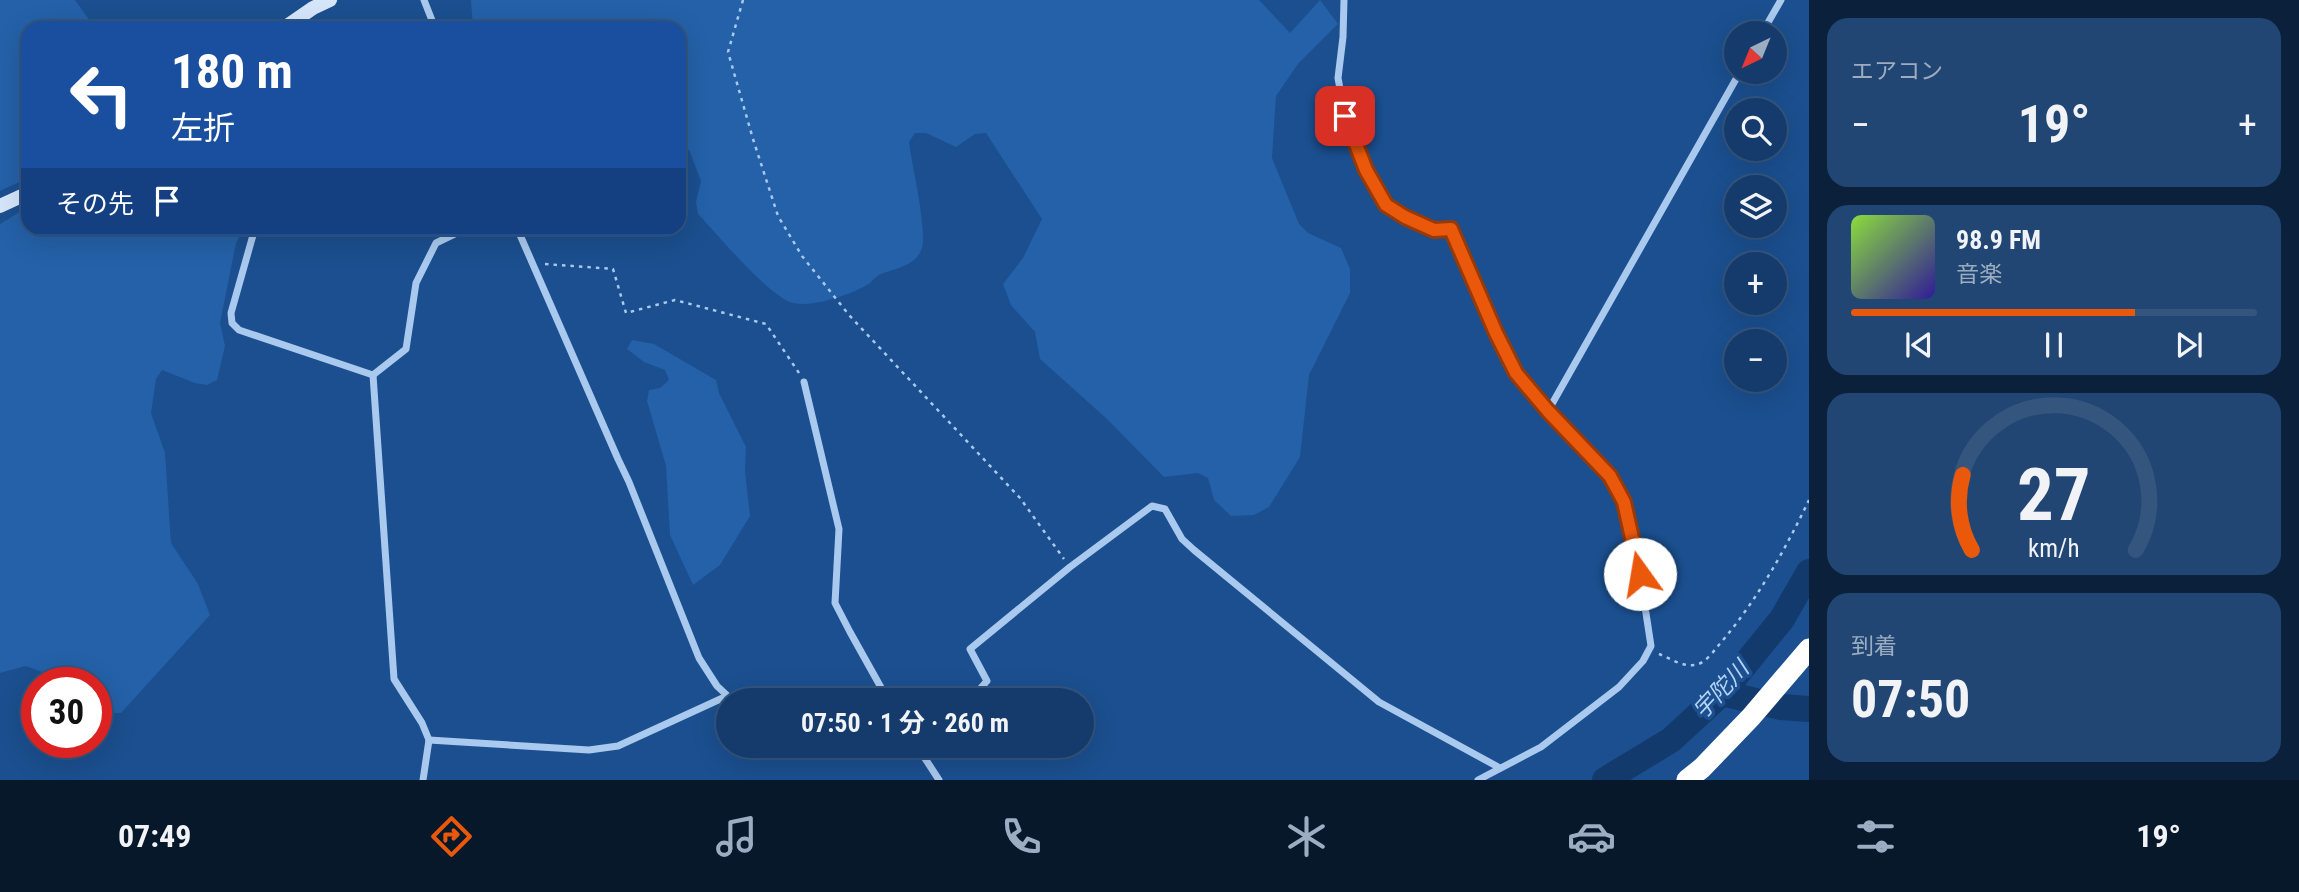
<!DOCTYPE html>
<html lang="ja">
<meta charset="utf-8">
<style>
:root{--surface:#143b6b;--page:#214673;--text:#f1f3f6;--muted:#9dadc1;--line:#33557e;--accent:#ea580c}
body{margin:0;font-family:"Roboto Condensed","Noto Sans JP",sans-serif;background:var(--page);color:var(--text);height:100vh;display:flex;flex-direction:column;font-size:26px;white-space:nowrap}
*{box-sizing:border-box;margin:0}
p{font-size:23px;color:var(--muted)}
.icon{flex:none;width:38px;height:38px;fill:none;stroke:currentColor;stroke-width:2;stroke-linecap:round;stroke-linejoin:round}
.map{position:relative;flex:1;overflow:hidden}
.side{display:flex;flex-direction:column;gap:18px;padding:18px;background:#0b203b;width:490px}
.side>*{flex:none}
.hud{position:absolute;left:21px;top:21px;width:665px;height:214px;border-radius:21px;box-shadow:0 7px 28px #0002,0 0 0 2px var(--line);background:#1a4fa0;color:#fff;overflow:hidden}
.needle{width:46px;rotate:223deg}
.fabs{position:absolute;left:1724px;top:21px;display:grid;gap:14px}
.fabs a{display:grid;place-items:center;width:63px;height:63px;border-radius:50%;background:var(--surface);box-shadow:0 7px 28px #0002,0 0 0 2px var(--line);font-size:35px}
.speed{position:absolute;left:21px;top:667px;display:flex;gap:14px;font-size:35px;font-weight:700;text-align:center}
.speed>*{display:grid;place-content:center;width:91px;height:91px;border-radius:50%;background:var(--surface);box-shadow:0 7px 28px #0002,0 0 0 2px var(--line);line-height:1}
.speed .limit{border:10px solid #d22;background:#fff;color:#111}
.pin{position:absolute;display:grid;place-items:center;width:60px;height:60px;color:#fff;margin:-30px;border-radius:14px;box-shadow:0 4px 10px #0006}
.me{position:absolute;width:77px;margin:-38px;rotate:347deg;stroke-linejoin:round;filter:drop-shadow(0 0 5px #0008)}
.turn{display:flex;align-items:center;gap:24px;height:147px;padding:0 35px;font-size:32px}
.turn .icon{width:91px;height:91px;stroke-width:2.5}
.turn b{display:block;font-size:49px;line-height:60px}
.then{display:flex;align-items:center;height:66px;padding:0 35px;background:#0003;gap:14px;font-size:26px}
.big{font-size:52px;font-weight:700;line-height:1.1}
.side .widget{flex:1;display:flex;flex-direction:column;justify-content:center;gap:10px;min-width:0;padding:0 24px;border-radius:21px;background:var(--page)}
.side .dial{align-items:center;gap:0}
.dial svg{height:182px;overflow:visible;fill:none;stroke:var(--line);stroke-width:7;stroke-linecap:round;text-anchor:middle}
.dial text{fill:var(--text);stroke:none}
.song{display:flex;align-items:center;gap:21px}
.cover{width:84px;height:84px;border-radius:10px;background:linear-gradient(135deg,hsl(90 70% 55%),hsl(250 70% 35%))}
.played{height:7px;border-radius:4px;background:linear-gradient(90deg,var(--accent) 70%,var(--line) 70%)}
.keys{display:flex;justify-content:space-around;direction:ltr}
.heat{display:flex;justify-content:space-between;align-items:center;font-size:38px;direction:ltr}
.trip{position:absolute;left:716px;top:688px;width:378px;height:70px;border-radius:35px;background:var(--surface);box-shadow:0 7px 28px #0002,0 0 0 2px var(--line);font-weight:700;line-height:70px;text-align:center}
.dock{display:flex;height:112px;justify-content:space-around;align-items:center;background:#08182b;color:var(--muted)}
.dock .icon{width:49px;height:49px}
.dock .on{color:var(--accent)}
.dock b{font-size:32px;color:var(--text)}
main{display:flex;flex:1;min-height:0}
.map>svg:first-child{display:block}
</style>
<main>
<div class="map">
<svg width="1809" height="780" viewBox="0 0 1809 780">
<rect width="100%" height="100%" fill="#1b4f8f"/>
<g fill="#2461a8">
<polygon points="0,0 75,0 95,28 28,28 28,178 0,191"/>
<path d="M 471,0 L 1259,0 L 1290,33 L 1320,0 L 1338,24 L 1298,64 L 1276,96 L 1272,158 L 1299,224 L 1308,233 L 1341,248 L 1350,269 L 1350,293 L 1309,375 L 1300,457 L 1269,507 L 1254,515 L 1231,516 L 1214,500 L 1208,478 L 1198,473 L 1164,477 L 1107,419 L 1040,359 L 1035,332 L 1011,305 L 1003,284 L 1023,258 L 1042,219 L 986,133 L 975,134 L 956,147 L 926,133 L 915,133 L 909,142 C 912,166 927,227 922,248 C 916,267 894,268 879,275 C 874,278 871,283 867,285 C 850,295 809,309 790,302 C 765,292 718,235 698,214 L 696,202 L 701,181 L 689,150 L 679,146 L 679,28 L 473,28 Z"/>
<polygon points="28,207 28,228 244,228 236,243 220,323 225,346 217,380 207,385 195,383 162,370 156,379 151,413 165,453 171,543 198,584 210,615 121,713 110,713 96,702 96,682 69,682 26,666 0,673 0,224"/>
<polygon points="632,340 654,344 716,380 719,393 746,447 745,471 750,516 720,565 693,585 670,535 666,466 647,401 649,390 660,388 669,380 665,370 644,362 627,349"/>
</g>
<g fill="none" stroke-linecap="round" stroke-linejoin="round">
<g stroke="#123a6d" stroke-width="26">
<polyline points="1722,693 1781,707 1809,709"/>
<polyline points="1605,780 1671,740 1722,693 1782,619 1809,572"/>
</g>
<g stroke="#a9c9ee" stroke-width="2.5" stroke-dasharray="3.5 5" stroke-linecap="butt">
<polyline points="743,0 728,52 753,139 778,216 802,256 849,315 1020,498 1064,559"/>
<polyline points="545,264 613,269 626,313 675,300 766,324 799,373"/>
<path d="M 1659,654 C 1669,658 1683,667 1694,665 C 1705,664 1712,653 1718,646 C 1756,602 1784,552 1809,500"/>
</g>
<g stroke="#a9c9ee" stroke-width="7">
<polyline points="424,0 435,28"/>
<polyline points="1344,0 1343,37 1338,78 1345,116 1365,170 1386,205 1405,217 1434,230 1451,229 1496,333 1516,373 1548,411 1610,476 1624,502 1640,574 1651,646 1643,661 1619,687 1541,747 1478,780"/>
<polyline points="1762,33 1781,0"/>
<polyline points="255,228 231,313 232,323 239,330 373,375"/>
<polyline points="517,228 618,459 629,482 699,658 717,686 732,700"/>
<polyline points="373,375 394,679 422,723 429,740 423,780"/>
<polyline points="373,375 406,349 416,283 436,243 467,228"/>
<polyline points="804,382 839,529 835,603 850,632 888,700"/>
<polyline points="1548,411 1740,72"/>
<polyline points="970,700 987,681 970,649 1070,567 1152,506 1165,509 1182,539 1194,550 1379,702 1500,768"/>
<polyline points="429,740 589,750 618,746 727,696"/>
<polyline points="917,746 939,780"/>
<polyline points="923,754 930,746"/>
</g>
<g stroke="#d6e6fa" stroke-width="14">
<polyline points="284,28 313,8 330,0"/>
<polyline points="0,206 28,193"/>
</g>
<polyline stroke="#fff" stroke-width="21" points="1687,780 1702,768 1751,717 1809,649"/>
</g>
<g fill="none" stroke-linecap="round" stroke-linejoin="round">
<g stroke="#983908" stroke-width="18">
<polyline id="route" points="1345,116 1366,170 1386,205 1405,217 1434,230 1451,229 1496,333 1516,373 1548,411 1610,476 1624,502 1640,574"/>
</g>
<use href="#route" stroke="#ea580c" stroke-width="12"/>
</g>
<g text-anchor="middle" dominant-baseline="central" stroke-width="7" stroke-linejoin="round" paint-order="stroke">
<g font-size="23" font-style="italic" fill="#b5d3f5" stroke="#1b4f8f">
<text transform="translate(1721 690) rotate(-47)">宇陀川</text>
</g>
</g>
</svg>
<div class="fabs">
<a><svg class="needle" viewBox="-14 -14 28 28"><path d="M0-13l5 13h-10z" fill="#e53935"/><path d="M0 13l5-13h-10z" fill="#9dadc1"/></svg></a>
<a><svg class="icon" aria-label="search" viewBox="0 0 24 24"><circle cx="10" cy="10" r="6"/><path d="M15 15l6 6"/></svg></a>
<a><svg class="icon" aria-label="layers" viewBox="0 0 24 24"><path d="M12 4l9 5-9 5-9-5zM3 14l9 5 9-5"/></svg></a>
<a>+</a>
<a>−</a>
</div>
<div class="speed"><div class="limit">30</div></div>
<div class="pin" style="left:1345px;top:116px;background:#d93025"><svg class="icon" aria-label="arrive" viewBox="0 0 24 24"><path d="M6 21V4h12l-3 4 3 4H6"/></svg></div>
<svg class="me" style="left:1640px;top:574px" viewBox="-20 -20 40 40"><circle r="19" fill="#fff"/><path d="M0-13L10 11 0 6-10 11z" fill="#ea580c"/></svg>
<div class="trip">07:50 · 1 分 · 260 m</div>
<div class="hud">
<div class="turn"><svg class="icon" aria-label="left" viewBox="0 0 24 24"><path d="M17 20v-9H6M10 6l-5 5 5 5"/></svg><div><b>180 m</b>左折</div></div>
<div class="then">その先<svg class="icon" aria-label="arrive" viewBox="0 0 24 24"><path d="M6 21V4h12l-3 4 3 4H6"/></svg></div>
</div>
</div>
<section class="side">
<div class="widget"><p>エアコン</p>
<div class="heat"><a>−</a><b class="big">19°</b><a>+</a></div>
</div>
<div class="widget">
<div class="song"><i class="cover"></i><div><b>98.9 FM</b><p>音楽</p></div></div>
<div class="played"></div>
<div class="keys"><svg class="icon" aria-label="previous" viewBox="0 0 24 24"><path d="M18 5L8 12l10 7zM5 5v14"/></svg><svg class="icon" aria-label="pause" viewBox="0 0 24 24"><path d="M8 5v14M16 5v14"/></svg><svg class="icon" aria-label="next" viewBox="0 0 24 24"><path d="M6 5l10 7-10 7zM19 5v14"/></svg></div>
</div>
<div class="widget dial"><svg viewBox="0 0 100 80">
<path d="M14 69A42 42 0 1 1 86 69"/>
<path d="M14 69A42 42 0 0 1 10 36" stroke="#ea580c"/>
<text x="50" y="56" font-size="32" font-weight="700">27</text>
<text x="50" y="72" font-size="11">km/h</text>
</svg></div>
<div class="widget"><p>到着</p><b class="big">07:50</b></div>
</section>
</main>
<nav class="dock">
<b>07:49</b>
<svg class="icon on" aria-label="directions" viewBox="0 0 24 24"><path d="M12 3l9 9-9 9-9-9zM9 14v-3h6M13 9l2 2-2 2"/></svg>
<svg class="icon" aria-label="music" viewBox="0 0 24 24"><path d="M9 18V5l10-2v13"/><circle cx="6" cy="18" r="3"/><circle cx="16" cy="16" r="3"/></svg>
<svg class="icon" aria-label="phone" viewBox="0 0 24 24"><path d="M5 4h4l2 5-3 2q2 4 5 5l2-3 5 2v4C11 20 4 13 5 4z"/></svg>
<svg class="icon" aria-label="climate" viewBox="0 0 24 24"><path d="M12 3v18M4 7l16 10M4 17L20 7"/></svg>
<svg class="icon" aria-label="car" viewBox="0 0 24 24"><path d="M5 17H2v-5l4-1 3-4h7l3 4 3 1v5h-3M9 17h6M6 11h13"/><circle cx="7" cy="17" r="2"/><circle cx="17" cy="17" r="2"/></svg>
<svg class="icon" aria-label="filters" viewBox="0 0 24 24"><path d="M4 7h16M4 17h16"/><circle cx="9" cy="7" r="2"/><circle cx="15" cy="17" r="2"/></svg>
<b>19°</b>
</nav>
